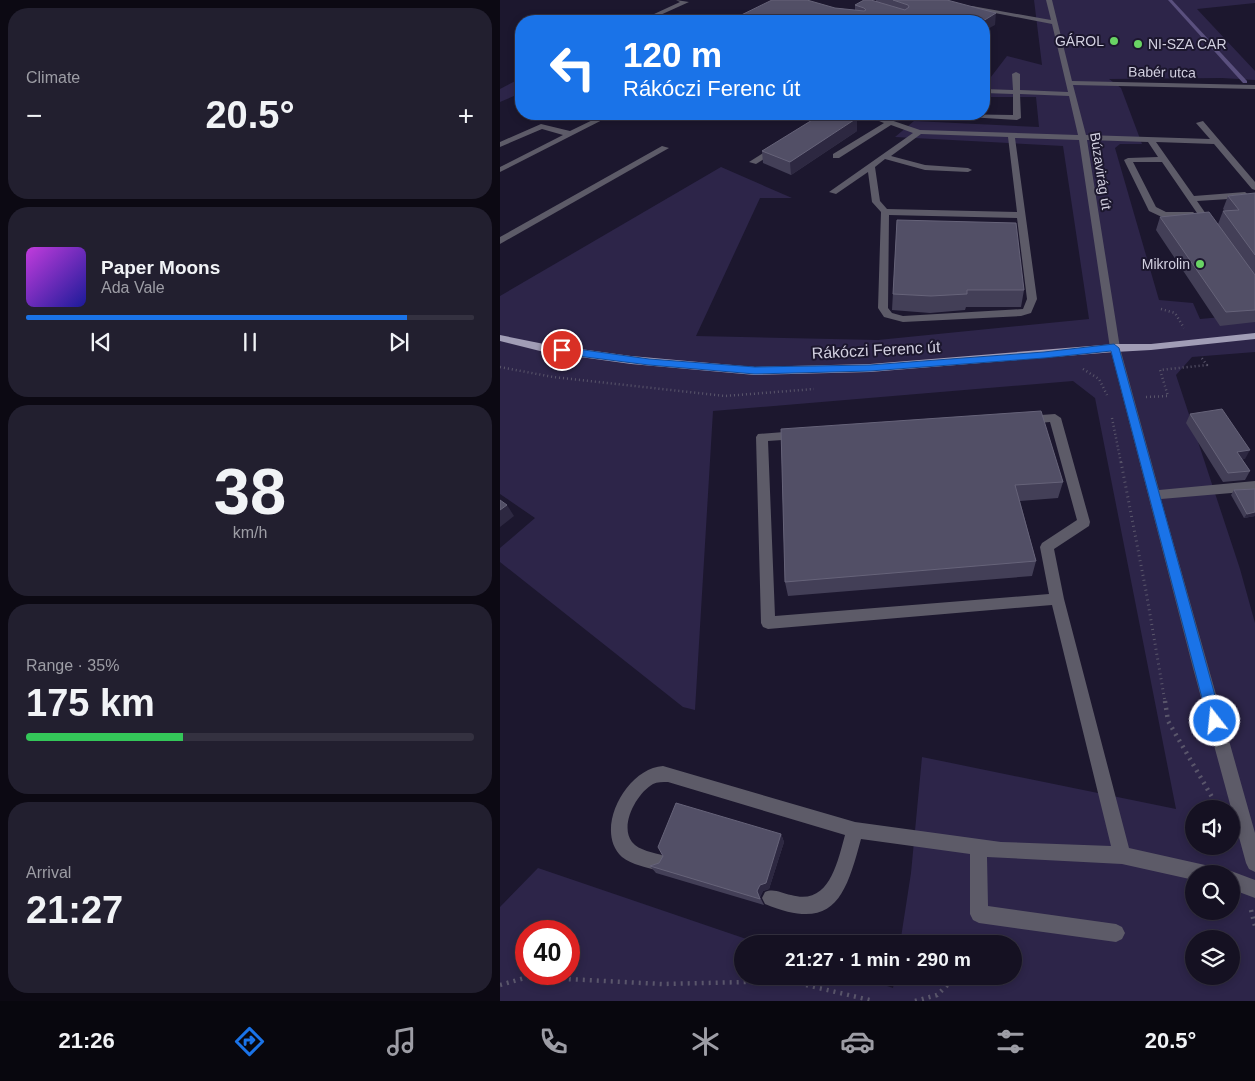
<!DOCTYPE html>
<meta charset="utf-8">
<style>
:root{--surface:#151122;--page:#221f2f;--text:#f1f3f6;--muted:#9d9da5;--line:#343140;--accent:#1a73e8}
body{margin:0;font-family:Arial,sans-serif;background:var(--page);color:var(--text);height:100vh;display:flex;flex-direction:column;font-size:19px;white-space:nowrap}
*{box-sizing:border-box;margin:0}
p{font-size:16px;color:var(--muted)}
.icon{flex:none;width:28px;height:28px;fill:none;stroke:currentColor;stroke-width:2;stroke-linecap:round;stroke-linejoin:round}
.map{position:relative;flex:1;overflow:hidden}
.sheet{display:flex;flex-direction:column;gap:8px;padding:8px;background:#0c0913;width:500px}
.sheet>*{flex:none}
.guide{position:absolute;left:15px;top:15px;width:475px;height:105px;border-radius:20px;box-shadow:0 2px 8px #0003,0 0 0 1px var(--line);background:#1a73e8;color:#fff;overflow:hidden}
.fabs{position:absolute;left:685px;top:800px;display:grid;gap:10px}
.fabs a{display:grid;place-items:center;width:55px;height:55px;border-radius:50%;background:var(--surface);box-shadow:0 2px 8px #0003,0 0 0 1px var(--line);font-size:25px}
.speed{position:absolute;left:15px;top:920px;display:flex;gap:10px;font-size:25px;font-weight:700;text-align:center}
.speed>*{display:grid;place-content:center;width:65px;height:65px;border-radius:50%;background:var(--surface);box-shadow:0 2px 8px #0003,0 0 0 1px var(--line);line-height:1}
.speed .limit{border:8px solid #d22;background:#fff;color:#111}
.pin{position:absolute;display:grid;place-items:center;width:42px;height:42px;color:#fff;margin:-21px;border:2px solid #fff;border-radius:50%;box-shadow:0 1px 5px #0007}
.me{position:absolute;width:55px;margin:-28px;rotate:344deg;stroke-linejoin:round;filter:drop-shadow(0 0 4px #0008)}
.turn{display:flex;align-items:center;gap:18px;height:105px;padding:0 25px;font-size:22px}
.turn .icon{width:65px;height:65px;stroke-width:2.5}
.turn b{display:block;font-size:35px;line-height:42px}
.big{font-size:38px;font-weight:700;line-height:1.1}
.sheet .tile{flex:1;display:flex;flex-direction:column;justify-content:center;gap:8px;min-width:0;padding:0 18px;border-radius:20px;background:var(--page)}
.sheet .dial{align-items:center;gap:0}
.dial b{font-size:65px;line-height:1}
.song{display:flex;align-items:center;gap:15px}
.cover{width:60px;height:60px;border-radius:8px;background:linear-gradient(135deg,hsl(290 70% 55%),hsl(240 70% 35%))}
.played{height:5px;border-radius:2px;background:linear-gradient(90deg,var(--accent) 85%,var(--line) 85%)}
.keys{display:flex;justify-content:space-around;direction:ltr}
.heat{display:flex;justify-content:space-between;align-items:center;font-size:28px;direction:ltr}
.charge{height:8px;border-radius:4px;background:linear-gradient(90deg,#34c759 35%,var(--line) 0)}
.trip{position:absolute;left:234px;top:935px;width:288px;height:50px;border-radius:25px;background:var(--surface);box-shadow:0 2px 8px #0003,0 0 0 1px var(--line);font-weight:700;line-height:50px;text-align:center}
.tab-bar{display:flex;height:80px;justify-content:space-around;align-items:center;background:#08070e;color:var(--muted)}
.tab-bar .icon{width:35px;height:35px}
.tab-bar .on{color:var(--accent)}
.tab-bar b{font-size:22px;color:var(--text)}
main{display:flex;flex:1;min-height:0}
.map>svg:first-child{display:block}
</style>
<main>
<section class="sheet">
<div class="tile"><p>Climate</p>
<div class="heat"><a>−</a><b class="big">20.5°</b><a>+</a></div>
</div>
<div class="tile">
<div class="song"><i class="cover"></i><div><b>Paper Moons</b><p>Ada Vale</p></div></div>
<div class="played"></div>
<div class="keys"><svg class="icon" aria-label="previous" viewBox="0 0 24 24"><path d="M18 5L8 12l10 7zM5 5v14"/></svg><svg class="icon" aria-label="pause" viewBox="0 0 24 24"><path d="M8 5v14M16 5v14"/></svg><svg class="icon" aria-label="next" viewBox="0 0 24 24"><path d="M6 5l10 7-10 7zM19 5v14"/></svg></div>
</div>
<div class="tile dial"><b>38</b><p>km/h</p></div>
<div class="tile"><p>Range · 35%</p><b class="big">175 km</b><div class="charge"></div></div>
<div class="tile"><p>Arrival</p><b class="big">21:27</b></div>
</section>
<div class="map">
<svg width="755" height="1001" viewBox="0 0 755 1001">
<rect width="100%" height="100%" fill="#1c172e"/>
<g fill="#2d2549" fill-rule="evenodd">
<path d="M 534,0 L 755,0 L 755,3 L 697,9 L 755,71 L 755,80 L 722,78 L 609,79 L 621,88 L 642,144 L 620,144 L 615,148 L 659,300 L 693,303 L 700,319 L 755,314 L 755,352 L 692,357 L 676,375 L 740,569 L 755,623 L 755,1001 L 0,1001 L 0,907 L 38,868 L 261,944 L 242,944 L 242,976 L 358,976 L 393,988 L 395,976 L 512,976 L 512,944 L 400,944 L 411,873 L 422,757 L 676,809 L 595,398 L 573,381 L 213,411 L 195,710 L 183,707 L 0,562 L 0,548 L 35,518 L 0,494 L 0,296 L 221,167 L 292,198 L 260,198 L 196,336 L 378,340 L 589,319 L 563,146 L 395,137 L 414,121 L 539,127 L 536,97 L 484,97 L 484,86 L 507,56 L 542,65 ZM 694,809 L 731,809 L 731,846 L 694,846 ZM 694,874 L 731,874 L 731,911 L 694,911 ZM 26,931 L 69,931 L 69,974 L 26,974 ZM 694,939 L 731,939 L 731,976 L 694,976 Z"/>
<polygon points="21,78 21,93 0,102 0,89"/>
</g>
<g fill="none" stroke-linecap="round" stroke-linejoin="round">
<polygon fill="#5a507e" fill-rule="evenodd" points="668,0 672,0 747,81 747,83 743,83"/>
<g stroke="#5a566b" stroke-width="2.5" stroke-dasharray="1 3" stroke-linecap="butt">
<polyline points="661,309 675,313 684,328"/>
<polyline points="0,367 53,377 225,396 314,389"/>
<polyline points="583,369 599,379 607,395"/>
<polyline points="646,397 668,396 660,370 707,365 701,357"/>
<polyline points="612,418 621,463"/>
</g>
<polyline stroke="#5a566b" stroke-width="3" stroke-dasharray="1 4" stroke-linecap="butt" points="621,462 646,591 665,702"/>
<g stroke="#5a566b" stroke-width="4.5" stroke-dasharray="2 5" stroke-linecap="butt">
<polyline points="665,701 668,721 712,797"/>
<polyline points="751,910 755,926"/>
<polyline points="490,944 492,942"/>
<polyline points="0,985 28,977 162,984 289,981 374,1001"/>
<polyline points="415,1001 437,995 457,976"/>
</g>
<g fill="#5d5b68" fill-rule="evenodd">
<polygon points="176,0 189,2 147,21 139,21 180,2"/>
<path d="M 546,0 L 552,0 L 572,81 L 755,85 L 755,89 L 573,85 L 586,135 L 710,139 L 696,123 L 703,121 L 755,182 L 755,190 L 752,189 L 714,144 L 656,142 L 694,196 L 745,192 L 749,195 L 745,198 L 697,201 L 715,227 L 711,230 L 708,229 L 662,162 L 633,162 L 656,207 L 666,212 L 693,212 L 697,215 L 693,218 L 664,218 L 649,211 L 624,160 L 628,158 L 658,157 L 648,142 L 587,140 L 620,348 L 659,490 L 755,481 L 755,491 L 661,499 L 755,833 L 755,872 L 749,869 L 746,863 L 693,668 L 610,348 L 579,140 L 515,138 L 537,299 L 531,313 L 521,316 L 403,322 L 384,317 L 378,308 L 381,212 L 372,202 L 368,172 L 336,194 L 329,192 L 413,133 L 391,125 L 339,158 L 333,158 L 333,154 L 384,123 L 362,114 L 373,114 L 420,130 L 578,135 L 569,96 L 520,94 L 521,118 L 517,120 L 452,116 L 448,114 L 513,115 L 513,94 L 484,93 L 484,89 L 513,90 L 512,74 L 516,72 L 520,74 L 520,90 L 568,92 L 552,24 L 469,8 L 472,6 L 551,20 ZM 421,134 L 508,137 L 517,212 L 387,209 L 380,201 L 375,167 L 385,159 L 425,170 L 468,172 L 472,170 L 468,168 L 425,165 L 391,156 ZM 389,215 L 517,218 L 527,299 L 523,309 L 403,316 L 392,313 L 388,308 Z"/>
<polygon points="105,114 114,114 0,172 0,167 63,135 42,129 0,147 0,142 41,124 70,131"/>
<polygon points="162,146 169,148 0,244 0,237"/>
<polygon points="274,146 281,148 256,164 249,162"/>
<path d="M 555,414 L 561,418 L 590,522 L 589,526 L 554,549 L 564,599 L 629,848 L 705,865 L 711,868 L 714,874 L 694,874 L 694,880 L 622,864 L 487,857 L 488,906 L 616,924 L 622,927 L 625,933 L 622,939 L 616,942 L 479,923 L 473,920 L 470,914 L 470,854 L 361,839 C 345,899 333,932 265,904 L 262,898 L 265,892 C 274,888 281,893 291,895 C 329,906 337,864 345,835 L 168,782 C 163,782 157,782 153,784 C 137,793 119,825 132,842 C 139,851 154,852 164,856 L 167,862 L 164,868 L 158,871 C 147,867 132,865 122,857 C 93,831 126,768 163,766 L 355,822 L 501,842 L 611,846 L 552,605 L 268,629 L 263,627 L 261,623 L 256,437 L 258,434 L 297,431 L 303,435 L 297,439 L 268,441 L 275,616 L 549,594 L 540,547 L 542,543 L 577,520 L 550,422 L 527,424 L 521,420 L 527,416 Z"/>
<polygon points="731,871 755,880 755,898 731,889 731,874 725,874"/>
</g>
<polygon fill="#a19db6" fill-rule="evenodd" points="755,333 755,339 651,350 615,352 370,372 255,375 131,364 44,352 0,341 0,335 44,344 131,356 255,367 370,364 615,344 651,344"/>
</g>
<g fill="#433f57">
<polygon points="376,0 447,0 495,25 229,21 335,8 355,10 355,5 376,1"/>
<polygon points="357,131 291,175 263,163 262,151"/>
<polygon points="755,193 755,322 720,326 656,230 660,217 718,224 723,211 725,211 723,209 728,196"/>
<polygon points="397,220 524,290 521,307 466,307 465,310 430,313 392,310"/>
<polygon points="690,414 745,459 742,459 750,471 745,480 723,482 686,423"/>
<polygon points="281,429 563,482 558,498 520,501 536,561 532,576 288,596 285,582"/>
<polygon points="734,490 755,516 744,518 731,495"/>
<polygon points="281,834 284,842 269,889 263,891 260,897 264,905 156,873 150,866"/>
</g>
<g fill="#2d2841">
<polygon points="496,13 495,25 484,31 484,21 483,21"/>
<polygon points="357,118 357,131 291,175 290,162"/>
<polygon points="750,450 745,459 733,461 737,452"/>
<polygon points="7,505 14,516 0,527 0,510"/>
<polygon points="755,512 755,516 744,518 747,514"/>
<polygon points="281,834 284,842 269,889 263,891 260,897 264,905 257,891"/>
</g>
<g fill="#524f66" stroke="#666379">
<polygon points="272,0 307,0 335,8 364,11 366,10 364,8 355,5 364,0 371,0 405,10 409,7 408,5 393,0 447,0 496,13 483,21 229,21"/>
<polygon points="322,114 345,114 357,118 290,162 262,151"/>
<polygon points="755,193 755,255 723,211 739,210 728,196"/>
<polygon points="709,212 755,275 755,310 726,312 660,217"/>
<polygon points="397,220 516,223 524,290 467,290 467,294 431,296 393,294"/>
<polygon points="722,409 750,450 737,452 750,471 728,473 690,414"/>
<polygon points="541,411 563,482 515,485 536,561 285,582 281,429"/>
<polygon points="755,489 755,512 747,514 734,490"/>
<polygon points="0,500 7,505 0,510"/>
<polygon points="176,803 281,834 266,883 260,885 257,891 260,899 150,866 159,863 163,856 158,847"/>
</g>
<polygon fill="#1a73e8" stroke="#114b97" points="614,344 619,348 722,721 720,726 715,728 710,726 708,721 611,351 544,358 370,371 255,374 149,365 62,354 57,350 62,347 149,359 255,367 370,365 544,352"/>
<g fill="#69d464" stroke="#1c172e" stroke-width="2">
<circle cx="614" cy="41" r="5"/>
<circle cx="638" cy="44" r="5"/>
<circle cx="700" cy="264" r="5"/>
</g>
<g text-anchor="middle" dominant-baseline="central" stroke-width="4" stroke-linejoin="round" paint-order="stroke">
<g font-size="14" fill="#d2d0e0" stroke="#1c172e" text-anchor="end">
<text x="604" y="41">GÁROL</text>
<text x="648" y="44" text-anchor="start">NI-SZA CAR</text>
<text x="690" y="264">Mikrolin</text>
</g>
<g font-size="14" fill="#d2d0e0" stroke="#1c172e">
<text transform="translate(662 72) rotate(1)">Babér utca</text>
<text transform="translate(601 171) rotate(81)">Búzavirág út</text>
</g>
<g font-size="16" fill="#d2d0e0" stroke="#1c172e">
<text transform="translate(376 350) rotate(-3)">Rákóczi Ferenc út</text>
</g>
</g>
</svg>
<div class="fabs">
<a><svg class="icon" aria-label="sound" viewBox="0 0 24 24"><path d="M4 9h4l5-4v14l-5-4H4zM17 9q2 3 0 6"/></svg></a>
<a><svg class="icon" aria-label="search" viewBox="0 0 24 24"><circle cx="10" cy="10" r="6"/><path d="M15 15l6 6"/></svg></a>
<a><svg class="icon" aria-label="layers" viewBox="0 0 24 24"><path d="M12 4l9 5-9 5-9-5zM3 14l9 5 9-5"/></svg></a>
</div>
<div class="speed"><div class="limit">40</div></div>
<div class="pin" style="left:62px;top:350px;background:#d93025"><svg class="icon" aria-label="arrive" viewBox="0 0 24 24"><path d="M6 21V4h12l-3 4 3 4H6"/></svg></div>
<svg class="me" style="left:715px;top:721px" viewBox="-20 -20 40 40"><circle r="17" fill="#1a73e8" stroke="#fff" stroke-width="3"/><path d="M0-11L8 9 0 5-8 9z" fill="#fff"/></svg>
<div class="trip">21:27 · 1 min · 290 m</div>
<div class="guide">
<div class="turn"><svg class="icon" aria-label="left" viewBox="0 0 24 24"><path d="M17 20v-9H6M10 6l-5 5 5 5"/></svg><div><b>120 m</b>Rákóczi Ferenc út</div></div>
</div>
</div>
</main>
<nav class="tab-bar">
<b>21:26</b>
<svg class="icon on" aria-label="directions" viewBox="0 0 24 24"><path d="M12 3l9 9-9 9-9-9zM9 14v-3h6M13 9l2 2-2 2"/></svg>
<svg class="icon" aria-label="music" viewBox="0 0 24 24"><path d="M9 18V5l10-2v13"/><circle cx="6" cy="18" r="3"/><circle cx="16" cy="16" r="3"/></svg>
<svg class="icon" aria-label="phone" viewBox="0 0 24 24"><path d="M5 4h4l2 5-3 2q2 4 5 5l2-3 5 2v4C11 20 4 13 5 4z"/></svg>
<svg class="icon" aria-label="climate" viewBox="0 0 24 24"><path d="M12 3v18M4 7l16 10M4 17L20 7"/></svg>
<svg class="icon" aria-label="car" viewBox="0 0 24 24"><path d="M5 17H2v-5l4-1 3-4h7l3 4 3 1v5h-3M9 17h6M6 11h13"/><circle cx="7" cy="17" r="2"/><circle cx="17" cy="17" r="2"/></svg>
<svg class="icon" aria-label="filters" viewBox="0 0 24 24"><path d="M4 7h16M4 17h16"/><circle cx="9" cy="7" r="2"/><circle cx="15" cy="17" r="2"/></svg>
<b>20.5°</b>
</nav>
